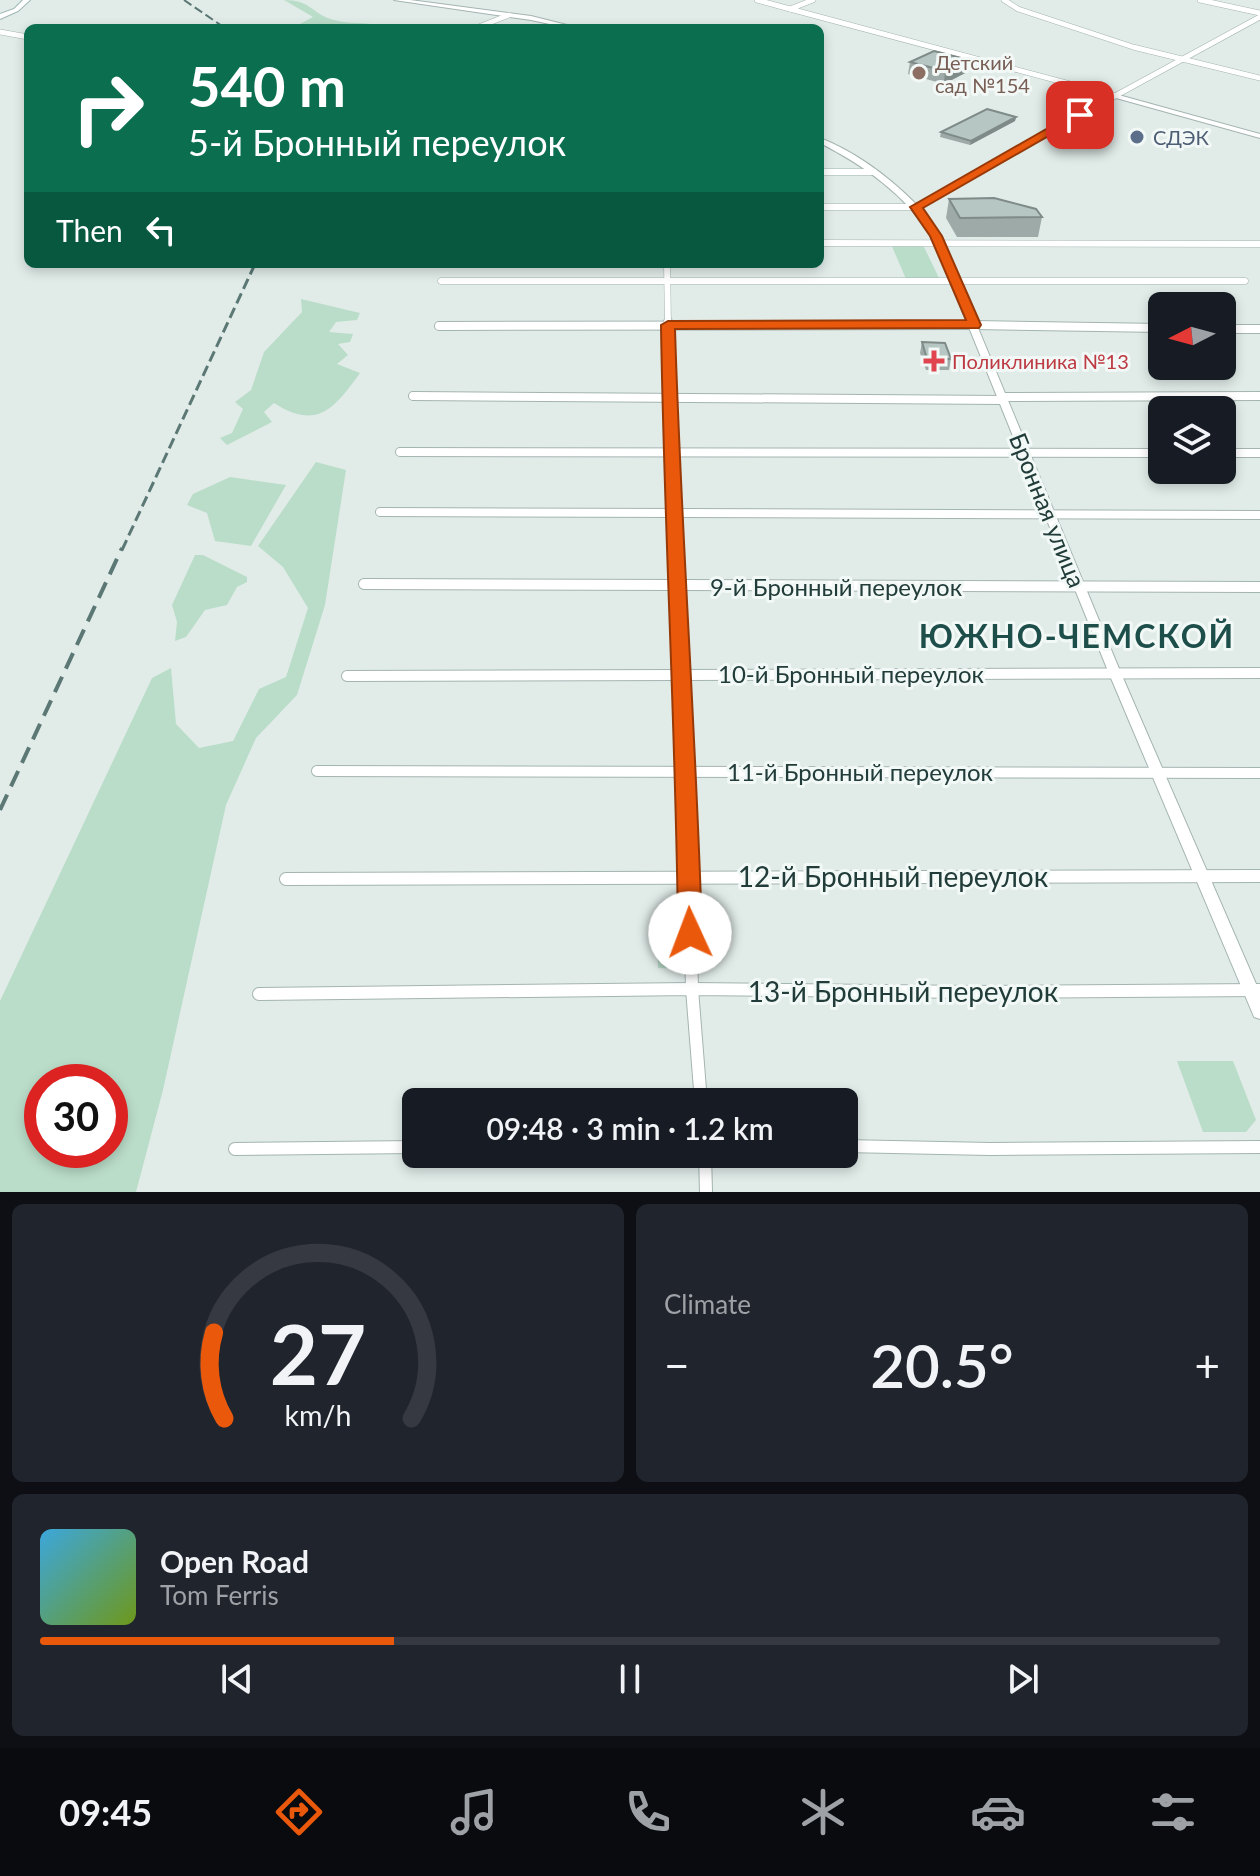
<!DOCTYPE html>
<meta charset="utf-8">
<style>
:root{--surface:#171b24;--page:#20242c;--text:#f1f3f6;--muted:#9ea1a6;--line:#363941;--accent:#ea580c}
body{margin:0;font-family:Lato,sans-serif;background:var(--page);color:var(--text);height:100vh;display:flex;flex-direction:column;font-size:30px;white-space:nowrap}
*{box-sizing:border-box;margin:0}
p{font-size:26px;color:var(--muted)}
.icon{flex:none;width:44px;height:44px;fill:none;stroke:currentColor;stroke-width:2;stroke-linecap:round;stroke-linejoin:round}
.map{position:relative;height:1192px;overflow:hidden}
.side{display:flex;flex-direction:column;gap:12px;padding:12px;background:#0d0f14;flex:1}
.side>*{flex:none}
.top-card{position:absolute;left:24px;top:24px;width:800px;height:244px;border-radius:12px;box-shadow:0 4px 12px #0003;background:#0b6e4f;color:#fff;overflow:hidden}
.needle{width:52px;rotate:264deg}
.controls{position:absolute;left:1148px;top:292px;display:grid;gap:16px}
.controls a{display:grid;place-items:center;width:88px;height:88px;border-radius:12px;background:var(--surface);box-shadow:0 4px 12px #0003;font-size:40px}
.speed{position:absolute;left:24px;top:1064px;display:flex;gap:16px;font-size:40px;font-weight:700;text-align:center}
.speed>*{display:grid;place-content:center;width:104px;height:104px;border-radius:50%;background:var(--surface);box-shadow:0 4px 12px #0003;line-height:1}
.speed .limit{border:12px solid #d22;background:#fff;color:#111}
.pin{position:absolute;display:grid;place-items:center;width:68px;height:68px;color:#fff;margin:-34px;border-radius:16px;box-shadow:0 4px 12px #0006}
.me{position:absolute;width:88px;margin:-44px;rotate:358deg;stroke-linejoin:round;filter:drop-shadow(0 0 6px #0008)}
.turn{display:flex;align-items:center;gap:28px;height:168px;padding:0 32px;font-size:36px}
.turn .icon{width:104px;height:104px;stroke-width:2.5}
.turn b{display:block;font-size:56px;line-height:68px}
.then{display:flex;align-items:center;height:76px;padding:0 32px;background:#0003;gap:16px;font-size:30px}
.big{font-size:60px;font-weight:600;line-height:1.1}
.side .card{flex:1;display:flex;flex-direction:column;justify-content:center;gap:12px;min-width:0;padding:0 28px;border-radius:12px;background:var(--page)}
.side .dial{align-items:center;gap:0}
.dial svg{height:208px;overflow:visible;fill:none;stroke:var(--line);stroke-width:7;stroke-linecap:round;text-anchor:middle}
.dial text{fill:var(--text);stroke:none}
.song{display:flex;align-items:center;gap:24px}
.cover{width:96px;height:96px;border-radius:12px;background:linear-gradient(135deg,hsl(200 70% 55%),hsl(80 70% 35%))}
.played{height:8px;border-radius:4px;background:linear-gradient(90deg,var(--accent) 30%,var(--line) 30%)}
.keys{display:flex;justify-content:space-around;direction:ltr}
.heat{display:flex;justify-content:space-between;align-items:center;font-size:44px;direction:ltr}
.side .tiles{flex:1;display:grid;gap:12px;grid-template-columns:1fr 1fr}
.card:last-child{grid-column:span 2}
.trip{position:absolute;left:402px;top:1088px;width:456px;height:80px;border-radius:12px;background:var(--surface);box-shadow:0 4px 12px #0003;font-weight:600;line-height:80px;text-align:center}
.menu{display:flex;height:128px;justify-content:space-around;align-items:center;background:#090b0e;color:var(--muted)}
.menu .icon{width:56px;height:56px}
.menu .active{color:var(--accent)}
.menu b{font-size:36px;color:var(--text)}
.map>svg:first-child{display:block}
</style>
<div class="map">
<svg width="1260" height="1192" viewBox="0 0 1260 1192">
<rect width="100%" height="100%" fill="#e1ece9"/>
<g fill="#baddc9" fill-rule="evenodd">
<path d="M 284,0 C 312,0 311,14 334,20 C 352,25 371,21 389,28 L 309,28 L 300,24 L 313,17 Z"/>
<polygon points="891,244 923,245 939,278 906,279"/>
<path d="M 301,299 L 360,313 L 357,320 L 336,322 L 329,332 L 353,334 L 350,342 L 338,344 L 348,355 L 337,364 L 360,373 C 335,408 317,431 274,403 L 264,412 L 272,422 L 227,445 L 220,438 L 232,433 L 243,409 L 235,402 L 251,390 L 264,352 L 302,312 Z"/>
<path d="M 316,462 L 346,470 L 325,605 L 297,695 L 256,738 L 226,805 L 163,1090 L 136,1192 L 0,1192 L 0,1001 L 152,678 L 171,668 L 176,724 L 199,748 L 233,741 L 259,689 L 286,677 L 308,608 L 283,567 L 258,546 ZM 42,1082 L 110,1082 L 110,1150 L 42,1150 Z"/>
<polygon points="230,477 286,485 251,546 215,541 207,513 187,505 193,494"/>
<polygon points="195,555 203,555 247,577 247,582 237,587 227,605 205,610 186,637 175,641 177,622 172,605"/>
<polygon points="657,927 684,927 685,969 658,968"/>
<polygon points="1177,1061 1233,1061 1256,1120 1246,1132 1203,1132"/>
</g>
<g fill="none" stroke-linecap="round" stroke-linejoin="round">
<g stroke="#a4b4b1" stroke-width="6">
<g id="minor-far4">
<polyline points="757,0 790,9"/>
<polyline points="813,0 790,9 1115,96 1260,17"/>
<polyline points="1004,0 1018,9 1133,47 1260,78"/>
<polyline points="1200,0 1260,13"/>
<polyline points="476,28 509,15"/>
<polyline points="0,32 28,37"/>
</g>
</g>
<g stroke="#a4b4b1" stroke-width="7">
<g id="minor-far3">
<polyline points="820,172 874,172"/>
<polyline points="820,207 916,207"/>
<polyline points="820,243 1260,244"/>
<polyline points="667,264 668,324"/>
<polyline points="441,281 1245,281"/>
</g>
</g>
<g stroke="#a4b4b1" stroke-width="10">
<g id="minor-far2">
<polyline points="668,322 674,550"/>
<polyline points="439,326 974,325 1162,328"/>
<polyline points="1222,329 1260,329"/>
<polyline points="413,396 1003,400"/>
<polyline points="1002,397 1260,396"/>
<polyline points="400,452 1162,453"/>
<polyline points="1222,453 1260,453"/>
<polyline points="380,512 1260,515"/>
</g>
</g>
<g stroke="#a4b4b1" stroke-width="12">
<g id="minor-far1">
<polyline points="674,548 688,835"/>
<polyline points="364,584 1260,587"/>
<polyline points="347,676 1260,673"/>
<polyline points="317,771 1260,773"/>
</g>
</g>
<g stroke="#a4b4b1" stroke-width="14">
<g id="minor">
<polyline points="688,833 692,989 701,1102"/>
<polyline points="286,879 1260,876"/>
<polyline points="259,994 692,989 972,992 1260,990"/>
<polyline points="844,1146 990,1149 1260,1147"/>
<polyline points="235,1149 416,1147"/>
<polyline points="705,1154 706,1192"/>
</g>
</g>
<g stroke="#a4b4b1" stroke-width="2">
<g id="tertiary">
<polygon points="394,0 410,0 531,16 579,28 568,28 531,20"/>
<path d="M 1115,94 L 1260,134 L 1260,138 L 1116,98 L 920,208 L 940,236 L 1120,671 L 1260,993 L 1260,1019 L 1254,1017 L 1252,1012 L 1108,671 L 932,236 C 904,194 865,166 820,143 L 820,138 C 856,152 889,177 916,204 Z"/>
</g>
</g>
<g stroke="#9fb7b3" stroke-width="2">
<polygon id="secondary" points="23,0 30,0 18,11 0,19 0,14 14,9"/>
</g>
<use href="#minor-far4" stroke="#fff" stroke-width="5"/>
<use href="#minor-far3" stroke="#fff" stroke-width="6"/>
<use href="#minor-far2" stroke="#fff" stroke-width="8"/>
<use href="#minor-far1" stroke="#fff" stroke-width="10"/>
<use href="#minor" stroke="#fff" stroke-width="12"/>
<use href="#tertiary" fill="#fff" fill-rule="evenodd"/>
<use href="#secondary" fill="#fff" fill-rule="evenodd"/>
<polyline stroke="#5c7875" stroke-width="2" stroke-dasharray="9 4" stroke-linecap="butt" points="184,0 225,28"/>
<polyline stroke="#5c7875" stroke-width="3" stroke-dasharray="11 5" stroke-linecap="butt" points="122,550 255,264"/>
<polyline stroke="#5c7875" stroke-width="4" stroke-dasharray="17 9" stroke-linecap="butt" points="0,810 122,548"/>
</g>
<g fill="#9daaa7">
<polygon points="969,60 967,72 944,84 908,74 910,62"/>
<polygon points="1016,117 1015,121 970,145 940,137 941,132"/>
<polygon points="949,199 1042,217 1038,237 957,237 946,218"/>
<polygon points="922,342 951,359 949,370 926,370 920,353"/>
</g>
<g fill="#7f8b88">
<polygon points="969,60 967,72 944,84 945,71"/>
<polygon points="1016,117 1015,121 970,145 971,141"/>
</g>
<g fill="#b6c6c2" stroke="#7f8b88" stroke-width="2">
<polygon points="934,51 969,60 945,71 910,62"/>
<polygon points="987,109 1016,117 971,141 941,132"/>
<polygon points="994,198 1036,209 1042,217 960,218 949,199"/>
<polygon points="922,342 945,343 951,359 927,359"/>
</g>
<path fill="#ea580c" stroke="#983908" stroke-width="2" d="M 1076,112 L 1085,115 L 923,208 L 942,236 L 981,325 L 979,328 L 675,329 C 681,530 696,731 702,933 L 698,939 L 690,942 L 682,939 L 678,933 C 676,730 664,528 661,325 L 668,321 L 966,320 L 930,236 L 910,207 Z"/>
<circle fill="#8d6e63" stroke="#f1f8f6" stroke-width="3" cx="919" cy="73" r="8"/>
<circle fill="#5c6f8a" stroke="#f1f8f6" stroke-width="3" cx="1137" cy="137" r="8"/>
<path fill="#e0444e" stroke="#f1f8f6" stroke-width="3" d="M930 349h8v8h8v8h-8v8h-8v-8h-8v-8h8z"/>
<g text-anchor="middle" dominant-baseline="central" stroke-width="6" stroke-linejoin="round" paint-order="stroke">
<g font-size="20" fill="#785e54" stroke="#f1f8f6" text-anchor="start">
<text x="935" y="62">Детский<tspan x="935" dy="23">сад №154</tspan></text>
</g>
<g font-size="20" fill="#4e5e75" stroke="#f1f8f6" text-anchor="start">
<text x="1153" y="137">СДЭК</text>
</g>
<g font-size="20" fill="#be3a42" stroke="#f1f8f6" text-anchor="start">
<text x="952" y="361">Поликлиника №13</text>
</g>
<g font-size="24" fill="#213c39" stroke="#f1f8f6">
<text transform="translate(1048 510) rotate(68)">Бронная улица</text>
<text x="836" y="586">9-й Бронный переулок</text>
<text x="851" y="673">10-й Бронный переулок</text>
<text x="860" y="771">11-й Бронный переулок</text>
</g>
<g font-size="28" fill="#213c39" stroke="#f1f8f6">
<text x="893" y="876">12-й Бронный переулок</text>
<text x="903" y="991">13-й Бронный переулок</text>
</g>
<g font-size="32" font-weight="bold" letter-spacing="2" fill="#1d4e4a" stroke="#f1f8f6">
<text x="1077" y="635">ЮЖНО-ЧЕМСКОЙ</text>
</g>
</g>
</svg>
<div class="controls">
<a><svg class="needle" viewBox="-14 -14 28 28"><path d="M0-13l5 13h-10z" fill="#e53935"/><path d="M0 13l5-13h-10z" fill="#9ea1a6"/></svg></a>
<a><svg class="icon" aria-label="layers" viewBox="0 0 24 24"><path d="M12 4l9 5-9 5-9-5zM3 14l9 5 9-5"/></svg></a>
</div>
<div class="speed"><div class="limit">30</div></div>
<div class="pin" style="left:1080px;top:115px;background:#d93025"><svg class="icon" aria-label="arrive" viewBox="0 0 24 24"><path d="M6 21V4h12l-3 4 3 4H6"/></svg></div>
<svg class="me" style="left:690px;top:933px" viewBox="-20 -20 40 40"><circle r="19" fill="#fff"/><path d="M0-13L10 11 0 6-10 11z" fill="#ea580c"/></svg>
<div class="trip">09:48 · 3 min · 1.2 km</div>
<div class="top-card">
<div class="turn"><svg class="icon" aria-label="right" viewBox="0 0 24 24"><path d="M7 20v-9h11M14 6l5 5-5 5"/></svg><div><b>540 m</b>5-й Бронный переулок</div></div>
<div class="then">Then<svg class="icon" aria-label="left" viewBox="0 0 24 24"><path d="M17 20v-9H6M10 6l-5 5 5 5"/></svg></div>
</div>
</div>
<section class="side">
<div class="tiles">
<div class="card dial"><svg viewBox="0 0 100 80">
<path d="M14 69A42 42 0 1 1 86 69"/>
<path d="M14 69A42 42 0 0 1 10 36" stroke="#ea580c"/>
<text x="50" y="56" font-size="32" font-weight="700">27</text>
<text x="50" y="72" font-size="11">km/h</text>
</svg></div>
<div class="card"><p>Climate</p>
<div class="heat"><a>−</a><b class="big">20.5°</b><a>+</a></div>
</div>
<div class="card">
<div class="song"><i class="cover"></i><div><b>Open Road</b><p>Tom Ferris</p></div></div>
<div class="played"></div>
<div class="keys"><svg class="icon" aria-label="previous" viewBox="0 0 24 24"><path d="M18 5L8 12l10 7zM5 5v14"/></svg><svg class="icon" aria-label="pause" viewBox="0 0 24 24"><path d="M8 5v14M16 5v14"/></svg><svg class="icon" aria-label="next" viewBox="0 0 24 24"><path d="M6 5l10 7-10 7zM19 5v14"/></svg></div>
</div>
</div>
</section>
<nav class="menu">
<b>09:45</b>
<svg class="icon active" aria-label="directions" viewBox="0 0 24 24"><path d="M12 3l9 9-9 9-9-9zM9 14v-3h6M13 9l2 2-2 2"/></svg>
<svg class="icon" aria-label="music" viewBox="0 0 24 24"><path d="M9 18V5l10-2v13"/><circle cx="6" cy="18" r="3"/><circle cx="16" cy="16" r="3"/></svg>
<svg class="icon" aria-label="phone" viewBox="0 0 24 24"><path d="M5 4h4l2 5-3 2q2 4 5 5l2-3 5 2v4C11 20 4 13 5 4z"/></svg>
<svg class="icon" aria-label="climate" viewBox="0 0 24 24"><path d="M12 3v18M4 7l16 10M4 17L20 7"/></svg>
<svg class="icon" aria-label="car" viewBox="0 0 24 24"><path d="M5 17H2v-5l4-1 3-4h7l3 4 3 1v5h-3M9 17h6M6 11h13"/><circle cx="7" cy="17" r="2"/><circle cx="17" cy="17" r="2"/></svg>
<svg class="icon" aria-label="filters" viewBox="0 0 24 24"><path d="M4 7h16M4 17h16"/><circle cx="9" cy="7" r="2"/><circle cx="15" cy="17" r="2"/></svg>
</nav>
